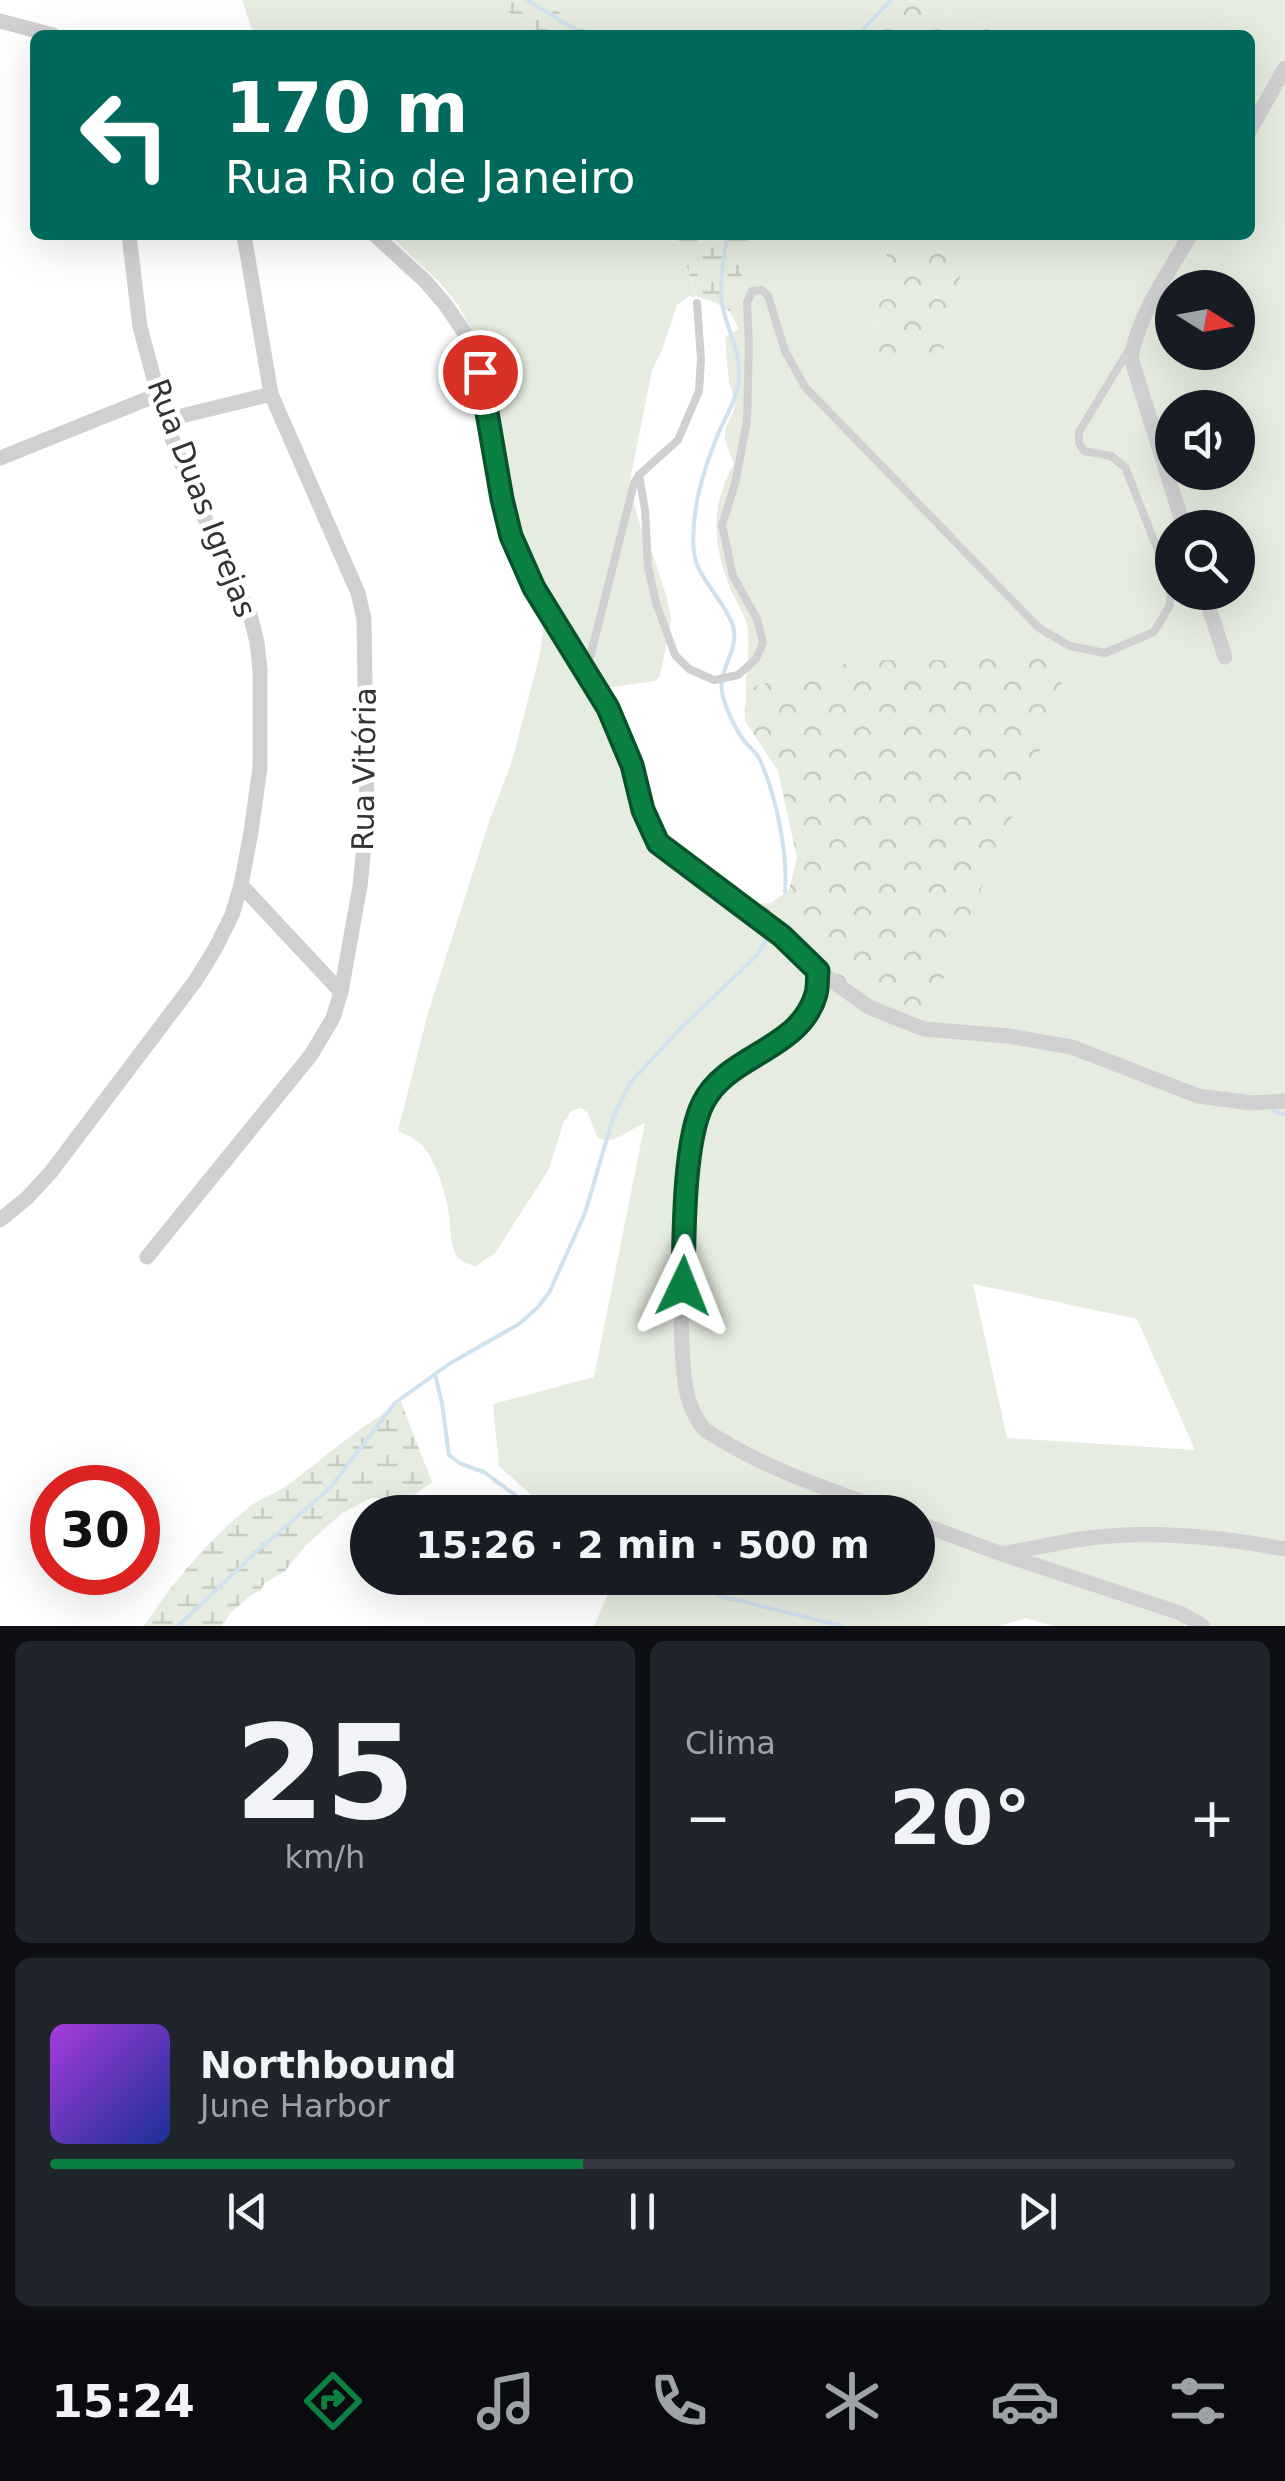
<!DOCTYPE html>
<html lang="pt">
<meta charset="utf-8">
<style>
:root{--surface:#171b24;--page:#20242c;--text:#f1f3f6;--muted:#9ea1a6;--line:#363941;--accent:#0b8043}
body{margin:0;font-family:"DejaVu Sans",sans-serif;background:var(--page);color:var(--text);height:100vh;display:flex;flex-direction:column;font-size:38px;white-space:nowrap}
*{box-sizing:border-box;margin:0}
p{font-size:32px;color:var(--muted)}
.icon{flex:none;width:55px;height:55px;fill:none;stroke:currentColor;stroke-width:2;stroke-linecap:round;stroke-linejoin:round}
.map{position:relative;height:1626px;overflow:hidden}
.sheet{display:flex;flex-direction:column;gap:15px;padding:15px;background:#0d0f14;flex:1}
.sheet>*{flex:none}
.guide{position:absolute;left:30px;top:30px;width:1225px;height:210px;border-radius:15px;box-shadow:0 10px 40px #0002;background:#00695c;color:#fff;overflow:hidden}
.needle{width:65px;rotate:101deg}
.fabs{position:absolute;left:1155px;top:270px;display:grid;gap:20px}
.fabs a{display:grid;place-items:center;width:100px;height:100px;border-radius:50%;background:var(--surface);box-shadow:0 10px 40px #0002;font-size:50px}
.speed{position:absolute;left:30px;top:1465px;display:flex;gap:20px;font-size:50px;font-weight:700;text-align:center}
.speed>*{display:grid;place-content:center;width:130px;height:130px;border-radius:50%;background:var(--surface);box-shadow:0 10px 40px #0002;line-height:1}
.speed .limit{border:15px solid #d22;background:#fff;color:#111}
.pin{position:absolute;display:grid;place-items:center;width:85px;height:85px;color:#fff;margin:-42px;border:5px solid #fff;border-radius:50%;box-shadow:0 2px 10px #0007}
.me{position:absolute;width:110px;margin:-55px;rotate:2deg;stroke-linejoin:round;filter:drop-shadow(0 0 8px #0008)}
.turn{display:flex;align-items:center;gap:35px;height:210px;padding:0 30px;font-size:45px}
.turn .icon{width:130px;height:130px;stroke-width:2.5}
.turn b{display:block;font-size:70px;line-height:85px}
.big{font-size:75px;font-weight:600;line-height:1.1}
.sheet .card{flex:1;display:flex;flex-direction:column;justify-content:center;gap:15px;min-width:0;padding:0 35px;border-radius:15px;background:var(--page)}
.sheet .dial{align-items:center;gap:0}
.dial b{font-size:130px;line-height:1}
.song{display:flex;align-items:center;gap:30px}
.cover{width:120px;height:120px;border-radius:15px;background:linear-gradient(135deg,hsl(280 70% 55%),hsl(230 70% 35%))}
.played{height:10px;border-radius:5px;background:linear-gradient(90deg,var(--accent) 45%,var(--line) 45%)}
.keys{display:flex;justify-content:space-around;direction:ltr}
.heat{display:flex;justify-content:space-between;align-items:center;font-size:55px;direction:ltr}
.sheet .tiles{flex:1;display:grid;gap:15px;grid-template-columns:1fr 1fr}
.card:last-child{grid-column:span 2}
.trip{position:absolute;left:350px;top:1495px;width:585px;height:100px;border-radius:50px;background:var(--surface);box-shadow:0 10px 40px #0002;font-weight:600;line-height:100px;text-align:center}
.tab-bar{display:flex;height:160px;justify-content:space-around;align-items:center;background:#090b0e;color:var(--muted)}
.tab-bar .icon{width:70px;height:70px}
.tab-bar .current{color:var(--accent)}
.tab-bar b{font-size:45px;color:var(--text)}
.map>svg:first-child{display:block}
</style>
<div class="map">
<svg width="1285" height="1626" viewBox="0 0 1285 1626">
<defs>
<pattern id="forest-crowns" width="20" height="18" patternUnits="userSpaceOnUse" patternTransform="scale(2.5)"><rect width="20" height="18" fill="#e6ecdf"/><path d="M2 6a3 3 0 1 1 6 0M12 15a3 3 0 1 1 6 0" fill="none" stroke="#c6cbc0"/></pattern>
<pattern id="wetland-marsh" width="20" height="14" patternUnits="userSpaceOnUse" patternTransform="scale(2.5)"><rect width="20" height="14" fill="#e6ecdf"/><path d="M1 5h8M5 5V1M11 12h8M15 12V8" fill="none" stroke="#c6cbc0"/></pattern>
</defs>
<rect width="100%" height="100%" fill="#fff"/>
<g fill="#e6ecdf" fill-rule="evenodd">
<polygon points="242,0 496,0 499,6 544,35 257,35 252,29"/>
<polygon points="541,0 881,0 878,10 869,21 879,35 592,35"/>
<path d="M 946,0 L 1285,0 L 1285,1626 L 1213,1626 L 1199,1618 L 1183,1626 L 1054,1626 L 1025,1618 L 1000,1626 L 594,1626 L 615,1578 L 918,1578 L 918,1512 L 550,1512 L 499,1466 L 493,1404 L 594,1377 L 645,1123 C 630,1128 615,1146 598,1138 L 587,1112 L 580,1108 L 571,1111 L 566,1120 L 564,1120 L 549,1169 L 495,1253 L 476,1266 C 468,1264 461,1263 456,1255 C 450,1244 451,1228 449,1216 C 447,1195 435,1157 420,1143 C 415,1138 405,1135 398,1131 L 428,1013 L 489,822 L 512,761 L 539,658 L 543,634 L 543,605 L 514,526 L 490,381 L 474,335 L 458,305 L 440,283 L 389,235 L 677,235 L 696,297 L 689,296 L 677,305 L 662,350 L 652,370 L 629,485 L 644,539 L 653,555 L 667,598 L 671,619 L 660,676 L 655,681 L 605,688 L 604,696 L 655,832 L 795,939 L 849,986 L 1044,647 L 964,660 L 860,660 L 746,688 C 746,670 752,634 745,618 C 741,609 735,600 731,590 C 713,546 709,507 734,464 L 725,440 L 725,429 L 734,410 L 735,401 L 729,383 L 725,337 L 739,329 L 730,312 L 755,235 L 890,235 L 867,355 L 939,367 L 970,235 L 1250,235 L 1250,35 L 987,35 L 989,24 L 950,16 ZM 1172,288 L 1238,288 L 1238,352 L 1172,352 ZM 1172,408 L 1238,408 L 1238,472 L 1172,472 ZM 1172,528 L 1238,528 L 1238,592 L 1172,592 ZM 973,1284 L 1137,1319 L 1195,1450 L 1007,1438 Z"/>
</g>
<g fill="url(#forest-crowns)">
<polygon points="881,0 946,0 950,16 990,24 987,35 879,35 869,21 871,12 878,10"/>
<polygon points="890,235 970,235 939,368 867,355"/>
<polygon points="1044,647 1065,690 925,1022 891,1010 849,986 795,939 741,905 771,903 789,890 797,858 778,771 745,721 746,688 860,660 964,660"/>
</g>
<g fill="url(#wetland-marsh)">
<polygon points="496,0 541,0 592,35 544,35 499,6"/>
<polygon points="677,235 755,235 730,312 716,303 696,296"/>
<path d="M 401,1402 L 432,1482 L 407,1500 L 371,1498 L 342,1513 L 306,1545 L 285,1571 L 265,1583 L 260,1591 L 254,1593 L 231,1612 L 222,1626 L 144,1626 C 172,1583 212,1535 253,1504 C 264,1497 277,1493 287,1485 C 326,1457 360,1426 401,1402 Z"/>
</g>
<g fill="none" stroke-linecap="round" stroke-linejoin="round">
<g stroke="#cfe2ee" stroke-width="4">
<polyline points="527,0 584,35"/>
<polyline points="858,35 891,0"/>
<path d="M 727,235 C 725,255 720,275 721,296 C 723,324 741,348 739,377 C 738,397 726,416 718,434 C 703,471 690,512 694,553 C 697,578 725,601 733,626 C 740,649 718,669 722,692 C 725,708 735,728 744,741 C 749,747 755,751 759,758 C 776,793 788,854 785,892"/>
<polyline points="1274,1111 1285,1114"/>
<polyline points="435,1374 442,1403 449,1455 461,1464 484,1472 538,1512"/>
<polyline points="665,1578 725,1597 841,1626"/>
<polyline points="178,1626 256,1552 330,1488 395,1403 449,1364 519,1324 538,1307 549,1293 585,1213 613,1118 630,1083 677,1032 759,953 765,942"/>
</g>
<g stroke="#d0d0d0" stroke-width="8">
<polyline points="639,475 645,510 648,567 656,603 675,655 689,669 714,680 738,675 756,659 763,643 757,619 733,576 722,525 735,484 747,421 749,344 747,303 752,291 762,290 768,296 785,351 805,387 1039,628 1070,646 1105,653 1154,632 1170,605 1170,581 1125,467 1111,456 1084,451 1079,443 1079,432 1128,351"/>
<polyline points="587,669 634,483 639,475 678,440 699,391 701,359 697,303"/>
</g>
<g stroke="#d0d0d0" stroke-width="15">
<polyline points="0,21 53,35"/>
<polyline points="1250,130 1285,68"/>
<polyline points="375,235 425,281 445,304 466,335 480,372 502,499 511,536 534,588 608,708 632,765 643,810 658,843 782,936 818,971 869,1007 886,1014 924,1029 1008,1036 1072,1047 1198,1096 1252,1103 1285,1101"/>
<polyline points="165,420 271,394"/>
<polyline points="0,458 157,395"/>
<path d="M 1184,528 L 1131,358 C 1138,314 1169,273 1190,235"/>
<polyline points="1204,592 1225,657"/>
<polyline points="241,885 341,992"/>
<path d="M 818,971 C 817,978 818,986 816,993 C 802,1048 737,1054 708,1095 C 681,1133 676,1338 686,1388 C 688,1402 695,1418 704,1429 C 711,1435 722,1440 730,1445 C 780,1474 837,1492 891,1512"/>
<polyline points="0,1220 27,1198 51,1172 196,980 215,949 232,915 241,885 251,832 260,767 260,670 257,642 250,615 193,493 165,420 140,327 129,235"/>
<polyline points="147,1257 311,1055 333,1018 341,992 360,886 367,815 364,619 358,593 271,394 244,235"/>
<polyline points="918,1523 1002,1554 1180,1613 1203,1626"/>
<path d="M 1006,1553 C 1029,1549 1052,1544 1075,1540 C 1145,1529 1216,1536 1285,1549"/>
</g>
</g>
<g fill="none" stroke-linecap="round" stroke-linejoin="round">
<g stroke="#07532c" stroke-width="25">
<path id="route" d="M 480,372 L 502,499 L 511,536 L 534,588 L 608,708 L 632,765 L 643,810 L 658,843 L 782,936 L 818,971 C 817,978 818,987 816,994 C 800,1051 727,1054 703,1103 C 683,1142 684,1241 683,1286"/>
</g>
<use href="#route" stroke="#0b8043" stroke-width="18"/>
</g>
<g text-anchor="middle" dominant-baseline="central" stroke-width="10" stroke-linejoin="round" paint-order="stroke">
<g font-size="30" fill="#333" stroke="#fff">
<text transform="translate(202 498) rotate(69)">Rua Duas Igrejas</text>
<text transform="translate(364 769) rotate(-89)">Rua Vitória</text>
</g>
</g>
</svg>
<div class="fabs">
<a><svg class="needle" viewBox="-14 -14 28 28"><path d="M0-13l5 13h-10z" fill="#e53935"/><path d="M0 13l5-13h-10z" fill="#9ea1a6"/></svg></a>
<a><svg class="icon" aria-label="sound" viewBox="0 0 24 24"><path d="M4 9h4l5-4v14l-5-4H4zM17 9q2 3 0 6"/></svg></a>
<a><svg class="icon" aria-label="search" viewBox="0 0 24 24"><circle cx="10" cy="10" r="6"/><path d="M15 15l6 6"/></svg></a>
</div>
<div class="speed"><div class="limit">30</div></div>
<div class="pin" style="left:480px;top:372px;background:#d93025"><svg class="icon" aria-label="arrive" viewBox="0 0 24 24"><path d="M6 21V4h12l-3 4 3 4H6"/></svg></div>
<svg class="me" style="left:683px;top:1286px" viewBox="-20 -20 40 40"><path d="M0-17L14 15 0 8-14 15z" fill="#0b8043" stroke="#fff" stroke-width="4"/></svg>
<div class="trip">15:26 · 2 min · 500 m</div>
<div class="guide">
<div class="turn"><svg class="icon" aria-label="left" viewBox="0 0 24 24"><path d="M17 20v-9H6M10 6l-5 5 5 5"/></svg><div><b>170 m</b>Rua Rio de Janeiro</div></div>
</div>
</div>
<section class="sheet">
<div class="tiles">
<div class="card dial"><b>25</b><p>km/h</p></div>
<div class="card"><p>Clima</p>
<div class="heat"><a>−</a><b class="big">20°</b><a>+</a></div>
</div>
<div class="card">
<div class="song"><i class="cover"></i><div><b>Northbound</b><p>June Harbor</p></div></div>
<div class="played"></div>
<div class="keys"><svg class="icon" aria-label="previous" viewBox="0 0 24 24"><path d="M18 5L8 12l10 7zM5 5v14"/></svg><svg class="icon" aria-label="pause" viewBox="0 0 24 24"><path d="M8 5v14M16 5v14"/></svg><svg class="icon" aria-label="next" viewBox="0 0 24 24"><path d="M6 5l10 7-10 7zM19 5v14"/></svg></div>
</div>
</div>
</section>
<nav class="tab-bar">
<b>15:24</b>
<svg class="icon current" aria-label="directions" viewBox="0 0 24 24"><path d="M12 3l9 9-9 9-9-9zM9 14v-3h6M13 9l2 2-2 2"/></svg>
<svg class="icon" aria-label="music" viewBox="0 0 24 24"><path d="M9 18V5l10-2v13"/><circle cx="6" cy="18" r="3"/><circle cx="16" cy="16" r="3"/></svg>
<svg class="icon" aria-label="phone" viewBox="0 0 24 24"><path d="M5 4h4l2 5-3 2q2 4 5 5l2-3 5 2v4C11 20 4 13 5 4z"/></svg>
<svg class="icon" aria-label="climate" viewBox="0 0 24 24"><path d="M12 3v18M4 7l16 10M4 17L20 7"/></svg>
<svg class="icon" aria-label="car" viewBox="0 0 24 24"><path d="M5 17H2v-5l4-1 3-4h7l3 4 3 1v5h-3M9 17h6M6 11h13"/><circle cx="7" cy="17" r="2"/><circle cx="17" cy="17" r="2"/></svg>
<svg class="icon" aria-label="filters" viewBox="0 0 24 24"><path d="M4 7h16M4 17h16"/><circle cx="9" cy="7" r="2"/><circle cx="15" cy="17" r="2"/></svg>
</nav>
